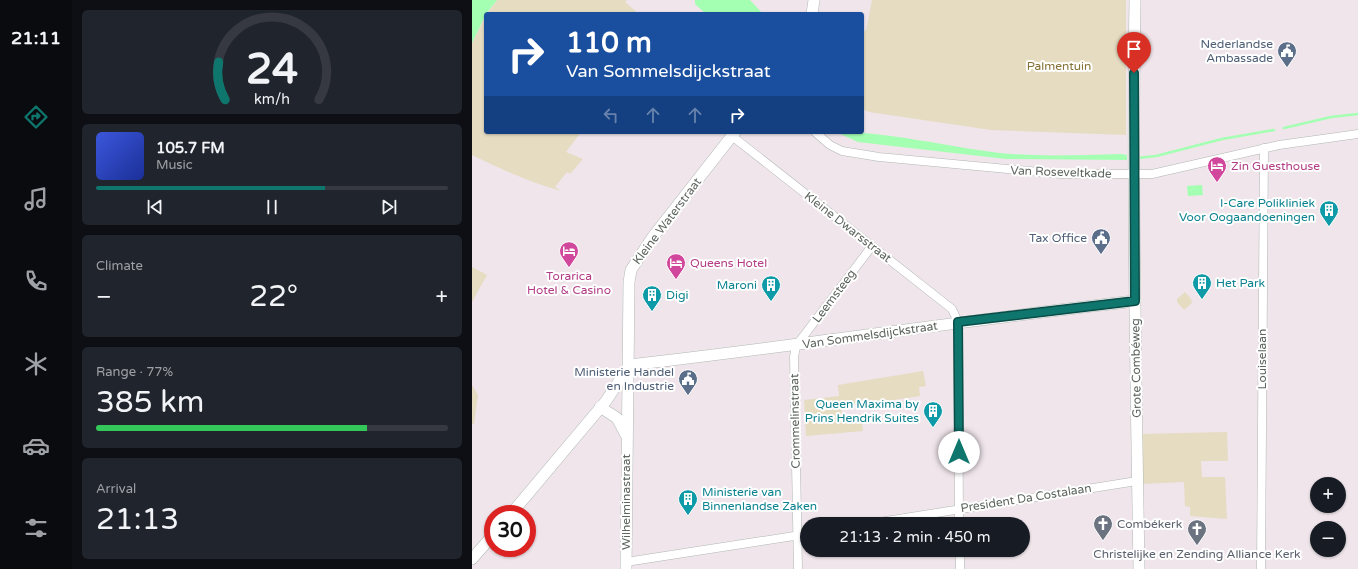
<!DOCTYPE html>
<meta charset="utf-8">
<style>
:root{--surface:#171b24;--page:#20242c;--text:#f1f3f6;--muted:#9ea1a6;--line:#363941;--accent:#0f766e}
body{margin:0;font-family:"Varela Round",sans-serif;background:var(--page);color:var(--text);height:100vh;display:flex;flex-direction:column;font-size:15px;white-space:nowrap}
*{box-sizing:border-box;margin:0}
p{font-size:13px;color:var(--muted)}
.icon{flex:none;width:22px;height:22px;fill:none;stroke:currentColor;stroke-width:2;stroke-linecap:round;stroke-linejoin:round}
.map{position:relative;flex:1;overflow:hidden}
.side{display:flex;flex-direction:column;gap:10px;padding:10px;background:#0d0f14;width:400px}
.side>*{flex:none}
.top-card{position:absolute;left:12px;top:12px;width:380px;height:122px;border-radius:4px;box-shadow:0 1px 3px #0004;background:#1a4fa0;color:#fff;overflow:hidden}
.controls{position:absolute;left:838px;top:477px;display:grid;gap:8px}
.controls a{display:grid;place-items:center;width:36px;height:36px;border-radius:50%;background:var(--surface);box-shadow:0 1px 3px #0004;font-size:20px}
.speed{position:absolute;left:12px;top:505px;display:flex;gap:8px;font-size:20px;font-weight:700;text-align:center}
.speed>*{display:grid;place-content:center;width:52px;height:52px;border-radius:50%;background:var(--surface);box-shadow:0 1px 3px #0004;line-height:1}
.speed .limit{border:6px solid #d22;background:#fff;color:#111}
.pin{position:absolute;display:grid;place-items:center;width:34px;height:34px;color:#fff;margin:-41px -17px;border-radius:50% 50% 50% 0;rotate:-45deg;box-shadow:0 0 4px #0007}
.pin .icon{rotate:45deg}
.me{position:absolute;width:44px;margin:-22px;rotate:0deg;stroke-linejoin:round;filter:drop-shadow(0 0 3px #0008)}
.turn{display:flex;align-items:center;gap:14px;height:84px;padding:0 16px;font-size:18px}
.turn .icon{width:52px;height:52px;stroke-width:2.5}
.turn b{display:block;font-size:28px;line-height:34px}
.lanes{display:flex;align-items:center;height:38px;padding:0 16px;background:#0003;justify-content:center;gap:20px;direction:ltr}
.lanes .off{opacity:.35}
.big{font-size:30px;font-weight:600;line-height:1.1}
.side .widget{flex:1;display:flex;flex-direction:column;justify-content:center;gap:6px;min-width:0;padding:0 14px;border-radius:6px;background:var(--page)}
.side .dial{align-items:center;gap:0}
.dial svg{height:104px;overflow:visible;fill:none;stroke:var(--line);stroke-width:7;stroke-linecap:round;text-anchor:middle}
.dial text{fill:var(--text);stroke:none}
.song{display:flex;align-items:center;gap:12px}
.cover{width:48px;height:48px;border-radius:6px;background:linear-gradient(135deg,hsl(230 70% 55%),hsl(230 70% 35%))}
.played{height:4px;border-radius:2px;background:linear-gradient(90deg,var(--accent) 65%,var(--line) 65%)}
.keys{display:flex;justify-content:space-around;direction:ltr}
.heat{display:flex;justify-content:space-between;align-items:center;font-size:22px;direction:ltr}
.charge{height:6px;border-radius:3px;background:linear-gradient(90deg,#34c759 77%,var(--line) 0)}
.trip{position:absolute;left:328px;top:517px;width:230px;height:40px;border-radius:20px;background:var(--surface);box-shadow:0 1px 3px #0004;font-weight:600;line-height:40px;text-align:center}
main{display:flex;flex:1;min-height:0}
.menu{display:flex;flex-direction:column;width:72px;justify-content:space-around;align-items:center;background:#090b0e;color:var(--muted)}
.menu .icon{width:28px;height:28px}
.menu .on{color:var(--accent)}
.menu b{font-size:18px;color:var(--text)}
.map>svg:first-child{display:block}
</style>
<main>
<nav class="menu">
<b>21:11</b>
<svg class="icon on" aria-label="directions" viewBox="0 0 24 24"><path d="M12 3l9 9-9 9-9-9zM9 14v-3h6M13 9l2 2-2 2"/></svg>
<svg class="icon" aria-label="music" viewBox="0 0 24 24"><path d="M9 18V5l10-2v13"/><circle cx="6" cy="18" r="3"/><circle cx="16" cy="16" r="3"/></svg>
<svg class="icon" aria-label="phone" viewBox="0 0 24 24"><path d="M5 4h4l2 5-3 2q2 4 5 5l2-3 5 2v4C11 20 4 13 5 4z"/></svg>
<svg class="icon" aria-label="climate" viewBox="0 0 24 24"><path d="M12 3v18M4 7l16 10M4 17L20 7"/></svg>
<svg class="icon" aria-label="car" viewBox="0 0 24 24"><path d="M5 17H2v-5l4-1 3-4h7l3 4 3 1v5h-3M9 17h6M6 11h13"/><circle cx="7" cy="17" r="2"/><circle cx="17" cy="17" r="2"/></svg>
<svg class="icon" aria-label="filters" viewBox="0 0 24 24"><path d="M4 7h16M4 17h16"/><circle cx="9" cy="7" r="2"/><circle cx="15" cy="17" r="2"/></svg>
</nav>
<section class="side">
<div class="widget dial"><svg viewBox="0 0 100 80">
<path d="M14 69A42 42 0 1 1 86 69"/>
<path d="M14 69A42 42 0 0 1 9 40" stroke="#0f766e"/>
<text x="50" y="56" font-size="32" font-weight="700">24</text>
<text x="50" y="72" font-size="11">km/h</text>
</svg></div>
<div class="widget">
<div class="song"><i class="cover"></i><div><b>105.7 FM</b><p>Music</p></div></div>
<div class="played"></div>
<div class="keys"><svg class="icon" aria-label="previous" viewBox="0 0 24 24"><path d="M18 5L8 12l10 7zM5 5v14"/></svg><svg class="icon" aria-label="pause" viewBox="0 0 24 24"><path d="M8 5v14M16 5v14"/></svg><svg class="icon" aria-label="next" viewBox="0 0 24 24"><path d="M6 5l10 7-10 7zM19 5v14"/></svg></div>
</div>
<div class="widget"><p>Climate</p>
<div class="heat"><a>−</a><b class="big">22°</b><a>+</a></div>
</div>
<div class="widget"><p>Range · 77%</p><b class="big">385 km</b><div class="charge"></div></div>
<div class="widget"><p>Arrival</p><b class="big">21:13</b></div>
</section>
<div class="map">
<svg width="886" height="569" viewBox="0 0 886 569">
<rect width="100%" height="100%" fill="#efe5ea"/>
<g fill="#e6dcc2">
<polygon points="25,0 155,0 153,2 167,14 15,14"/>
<polygon points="400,0 654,0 654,135 519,130 397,112 390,109 390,30 394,31"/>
<path d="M 14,16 L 14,132 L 109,132 L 94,152 L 111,159 L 98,174 L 95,172 L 83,187 L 89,191 C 59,183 29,169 0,155 L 0,43 Z"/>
<polygon points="0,267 15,275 0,302"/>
<polygon points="713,292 719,299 720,303 712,310 705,302 705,299"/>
<polygon points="451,371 454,386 447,387 448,396 369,408 371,417 389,414 391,431 334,436 332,400 367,396 366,385"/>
<polygon points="0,385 6,395 2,424 0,424"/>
<polygon points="755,432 756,461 729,461 730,477 753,477 755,519 718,516 718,507 713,506 712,482 669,484 668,434"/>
</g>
<g fill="#a5ffb3">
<polygon points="0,0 25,0 14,14 0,43"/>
<polygon points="223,0 278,0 291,14 234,14 223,4"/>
<path d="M 364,132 C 418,132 472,146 527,153 C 567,157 608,155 649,154 L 655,155 L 655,160 L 534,159 L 386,142 Z"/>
<polygon points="730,185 731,195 716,196 715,186"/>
</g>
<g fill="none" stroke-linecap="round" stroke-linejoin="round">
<g stroke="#a5ffb3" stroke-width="2.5">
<polyline points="812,128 859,117 886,114"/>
<polyline points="665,158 684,156 750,139 802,130"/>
</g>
<g stroke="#b0b7b3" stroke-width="9">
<g id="street">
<polyline points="343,132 358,145 370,151 407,157 589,174 680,174 807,145 886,134"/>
<polyline points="260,136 480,309 486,322 487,524"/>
<polyline points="395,524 665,481"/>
<polyline points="488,550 488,569"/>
<polyline points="154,562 335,534"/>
<polyline points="326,569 322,357 324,346 400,246"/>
<polyline points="789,569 792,148"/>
</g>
</g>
<g stroke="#b1bab4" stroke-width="12">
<g id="secondary">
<path d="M 663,0 C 660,190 664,379 667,569"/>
<polyline points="340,14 342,0"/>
<path d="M 157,365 C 326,346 494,320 663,301"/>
<polyline points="128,407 145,418 154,435"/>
<polyline points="39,514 134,401 157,366"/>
<polyline points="0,559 21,535"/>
<polyline points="154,569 157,282 159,270 180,238 263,132"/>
</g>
</g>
<use href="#street" stroke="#fff" stroke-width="8"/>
<use href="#secondary" stroke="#fff" stroke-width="11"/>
</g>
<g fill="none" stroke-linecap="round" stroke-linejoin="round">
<g stroke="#0a4d48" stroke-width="10">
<polyline id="route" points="487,452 486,322 663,301 662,73"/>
</g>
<use href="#route" stroke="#0f766e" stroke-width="7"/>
</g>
<defs>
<g id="civic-pin" transform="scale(1)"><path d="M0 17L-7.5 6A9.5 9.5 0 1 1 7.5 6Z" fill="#5c6f8a" stroke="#fff"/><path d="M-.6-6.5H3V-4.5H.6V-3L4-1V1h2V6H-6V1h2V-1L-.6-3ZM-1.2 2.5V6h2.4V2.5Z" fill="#fff"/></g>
<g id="hotel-pin" transform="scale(1)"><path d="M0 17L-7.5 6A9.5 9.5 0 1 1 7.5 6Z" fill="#d1479c" stroke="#fff"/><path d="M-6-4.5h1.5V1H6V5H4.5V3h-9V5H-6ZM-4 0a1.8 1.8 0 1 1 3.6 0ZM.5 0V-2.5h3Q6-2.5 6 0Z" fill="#fff"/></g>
<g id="building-pin" transform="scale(1)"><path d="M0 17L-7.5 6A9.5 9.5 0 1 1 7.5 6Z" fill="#0f9aa8" stroke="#fff"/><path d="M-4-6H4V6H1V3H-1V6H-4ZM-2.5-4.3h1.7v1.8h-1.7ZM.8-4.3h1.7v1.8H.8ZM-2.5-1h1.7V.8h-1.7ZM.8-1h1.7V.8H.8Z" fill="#fff"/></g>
<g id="church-pin" transform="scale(1)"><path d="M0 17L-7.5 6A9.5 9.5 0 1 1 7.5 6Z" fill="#6b7280" stroke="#fff"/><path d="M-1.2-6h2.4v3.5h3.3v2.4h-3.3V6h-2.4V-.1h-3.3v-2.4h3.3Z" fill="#fff"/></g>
</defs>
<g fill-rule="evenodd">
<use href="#civic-pin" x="815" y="51"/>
<use href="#hotel-pin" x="745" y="166"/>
<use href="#building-pin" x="857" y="210"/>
<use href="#civic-pin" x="629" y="238"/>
<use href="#hotel-pin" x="97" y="251"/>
<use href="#hotel-pin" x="204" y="263"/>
<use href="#building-pin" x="730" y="283"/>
<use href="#building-pin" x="299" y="285"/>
<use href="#building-pin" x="180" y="295"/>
<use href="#civic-pin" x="216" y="379"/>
<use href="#building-pin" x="461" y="411"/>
<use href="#building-pin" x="216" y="499"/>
<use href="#church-pin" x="631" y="524"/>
<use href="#church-pin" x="725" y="529"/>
</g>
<g text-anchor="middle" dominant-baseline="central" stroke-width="4" stroke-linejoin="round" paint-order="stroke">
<g font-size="12" fill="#4e5e75" stroke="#fff" text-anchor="end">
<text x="801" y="44">Nederlandse<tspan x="801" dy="14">Ambassade</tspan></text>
<text x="615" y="238">Tax Office</text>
<text x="202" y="372">Ministerie Handel<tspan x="202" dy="14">en Industrie</tspan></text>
</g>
<g font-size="12" fill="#847135" stroke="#fff">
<text x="587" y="66">Palmentuin</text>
</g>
<g font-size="12" fill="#b23c85" stroke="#fff" text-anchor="start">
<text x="759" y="166">Zin Guesthouse</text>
<text x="218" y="263">Queens Hotel</text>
<text x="97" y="276" text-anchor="middle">Torarica<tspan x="97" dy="14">Hotel &amp; Casino</tspan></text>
</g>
<g font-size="12" fill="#5d655f" stroke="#fff">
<text transform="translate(589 172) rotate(2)">Van Roseveltkade</text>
<text transform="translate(195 221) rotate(-53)">Kleine Waterstraat</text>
<text transform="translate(376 227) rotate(38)">Kleine Dwarsstraat</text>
<text transform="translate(362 296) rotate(-53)">Leemsteeg</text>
<text transform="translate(398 335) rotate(-8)">Van Sommelsdijckstraat</text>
<text transform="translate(790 359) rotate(-90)">Louiselaan</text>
<text transform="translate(664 368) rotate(-91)">Grote Combéweg</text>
<text transform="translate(323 421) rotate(-91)">Crommelinstraat</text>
<text transform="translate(554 498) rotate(-9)">President Da Costalaan</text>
<text transform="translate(154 502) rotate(-90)">Wilhelminastraat</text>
</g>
<g font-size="12" fill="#0d838f" stroke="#fff" text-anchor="end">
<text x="843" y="203">I-Care Polikliniek<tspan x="843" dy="14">Voor Oogaandoeningen</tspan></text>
<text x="744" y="283" text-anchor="start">Het Park</text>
<text x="285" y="285">Maroni</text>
<text x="194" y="295" text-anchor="start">Digi</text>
<text x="447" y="404">Queen Maxima by<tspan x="447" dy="14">Prins Hendrik Suites</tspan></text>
<text x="230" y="492" text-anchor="start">Ministerie van<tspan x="230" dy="14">Binnenlandse Zaken</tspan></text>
</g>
<g font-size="12" fill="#5b616d" stroke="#fff" text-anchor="start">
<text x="645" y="524">Combékerk</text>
<text x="725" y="554" text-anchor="middle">Christelijke en Zending Alliance Kerk</text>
</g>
</g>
</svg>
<div class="controls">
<a>+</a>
<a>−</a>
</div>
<div class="speed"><div class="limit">30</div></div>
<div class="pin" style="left:662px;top:73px;background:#d93025"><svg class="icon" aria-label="arrive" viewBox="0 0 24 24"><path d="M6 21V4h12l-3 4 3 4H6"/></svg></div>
<svg class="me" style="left:487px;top:452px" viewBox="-20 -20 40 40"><circle r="19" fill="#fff"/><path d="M0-13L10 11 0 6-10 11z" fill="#0f766e"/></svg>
<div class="trip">21:13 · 2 min · 450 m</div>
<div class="top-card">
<div class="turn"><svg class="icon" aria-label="right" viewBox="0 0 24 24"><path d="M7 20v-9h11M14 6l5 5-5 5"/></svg><div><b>110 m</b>Van Sommelsdijckstraat</div></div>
<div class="lanes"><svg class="icon off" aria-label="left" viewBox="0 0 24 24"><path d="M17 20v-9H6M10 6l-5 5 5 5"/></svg><svg class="icon off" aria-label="ahead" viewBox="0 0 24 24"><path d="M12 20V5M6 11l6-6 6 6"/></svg><svg class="icon off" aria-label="ahead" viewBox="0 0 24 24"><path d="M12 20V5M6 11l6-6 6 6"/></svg><svg class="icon" aria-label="right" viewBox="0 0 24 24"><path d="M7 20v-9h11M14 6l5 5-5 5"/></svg></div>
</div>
</div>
</main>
